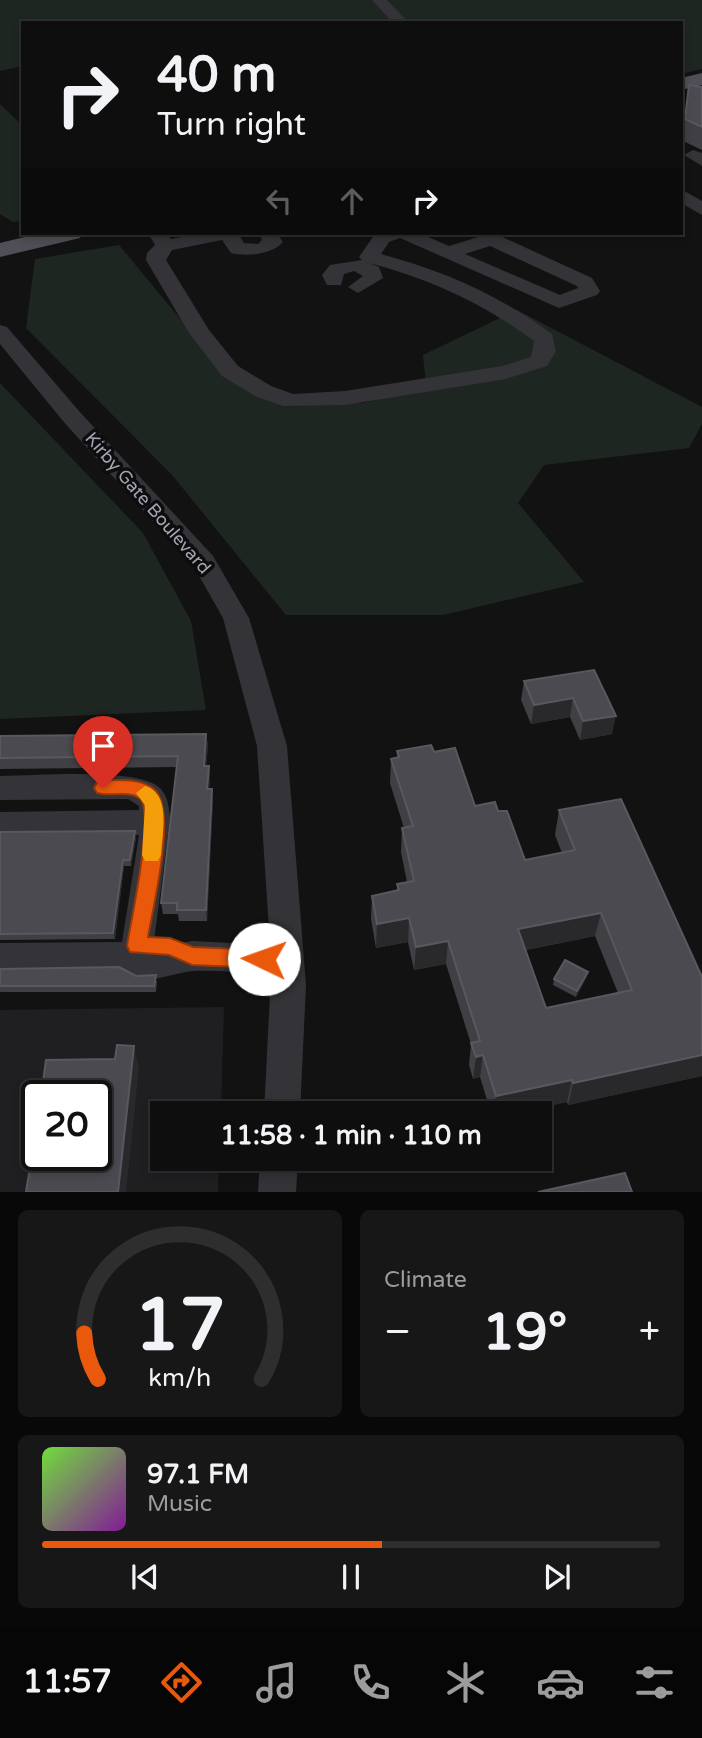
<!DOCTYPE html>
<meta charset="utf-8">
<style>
:root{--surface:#0e0e0e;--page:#171717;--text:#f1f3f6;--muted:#9b9c9e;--line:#2e2e2e;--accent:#ea580c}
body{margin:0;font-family:"Varela Round",sans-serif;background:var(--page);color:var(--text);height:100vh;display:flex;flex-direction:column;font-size:26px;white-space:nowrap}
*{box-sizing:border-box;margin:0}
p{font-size:23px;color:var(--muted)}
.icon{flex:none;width:38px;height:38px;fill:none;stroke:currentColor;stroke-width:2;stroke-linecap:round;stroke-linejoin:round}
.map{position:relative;height:1192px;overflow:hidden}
.panel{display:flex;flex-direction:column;gap:18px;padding:18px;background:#080808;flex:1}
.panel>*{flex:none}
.top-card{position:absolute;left:21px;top:21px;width:662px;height:214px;border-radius:0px;box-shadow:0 4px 10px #0003,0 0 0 2px var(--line);background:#0e0e0e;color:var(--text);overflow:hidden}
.speed{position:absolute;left:21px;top:1080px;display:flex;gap:14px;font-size:35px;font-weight:700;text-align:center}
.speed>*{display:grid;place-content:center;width:91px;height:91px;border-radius:50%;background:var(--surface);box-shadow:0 4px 10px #0003,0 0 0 2px var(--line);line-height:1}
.speed .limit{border:4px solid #111;border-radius:10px;background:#fff;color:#111}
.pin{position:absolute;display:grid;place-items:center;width:60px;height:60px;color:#fff;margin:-72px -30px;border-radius:50% 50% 50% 0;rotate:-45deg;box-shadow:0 0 7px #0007}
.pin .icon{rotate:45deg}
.me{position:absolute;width:77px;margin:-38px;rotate:273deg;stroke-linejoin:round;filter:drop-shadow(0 0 5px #0008)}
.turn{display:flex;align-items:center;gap:24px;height:147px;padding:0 21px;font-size:32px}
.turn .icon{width:91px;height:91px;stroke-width:2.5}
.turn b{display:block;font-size:49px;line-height:60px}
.lanes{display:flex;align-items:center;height:66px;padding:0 21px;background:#0003;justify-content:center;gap:35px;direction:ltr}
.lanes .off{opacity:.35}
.big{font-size:52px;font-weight:700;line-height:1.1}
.panel .card{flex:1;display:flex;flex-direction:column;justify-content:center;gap:10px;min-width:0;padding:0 24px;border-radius:10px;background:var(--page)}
.panel .dial{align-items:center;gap:0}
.dial svg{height:182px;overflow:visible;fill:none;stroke:var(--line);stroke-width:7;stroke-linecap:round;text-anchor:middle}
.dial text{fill:var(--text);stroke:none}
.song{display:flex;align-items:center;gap:21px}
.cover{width:84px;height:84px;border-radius:10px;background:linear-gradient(135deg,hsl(100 70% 55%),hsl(290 70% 35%))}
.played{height:7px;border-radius:4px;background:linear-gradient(90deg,var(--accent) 55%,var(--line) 55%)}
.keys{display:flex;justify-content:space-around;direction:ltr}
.heat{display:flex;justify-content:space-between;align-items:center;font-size:38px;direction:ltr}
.panel .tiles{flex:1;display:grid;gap:18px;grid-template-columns:1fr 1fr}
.card:last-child{grid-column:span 2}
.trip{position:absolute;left:150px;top:1101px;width:402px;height:70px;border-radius:0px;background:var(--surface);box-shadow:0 4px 10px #0003,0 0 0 2px var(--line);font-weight:700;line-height:70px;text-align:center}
.tabs{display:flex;height:112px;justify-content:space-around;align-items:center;background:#060606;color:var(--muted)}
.tabs .icon{width:49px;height:49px}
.tabs .selected{color:var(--accent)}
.tabs b{font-size:32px;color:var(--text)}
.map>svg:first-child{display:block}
</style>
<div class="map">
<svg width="702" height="1192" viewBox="0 0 702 1192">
<rect width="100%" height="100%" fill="#121213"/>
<path fill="#1f1e20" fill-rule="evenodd" d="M 224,1007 L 221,1113 L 163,1113 L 163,1158 L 219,1159 L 218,1192 L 0,1192 L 0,1010 ZM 37,1096 L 96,1096 L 96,1155 L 37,1155 Z"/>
<g fill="#1e2622">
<polygon points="0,0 702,0 702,69 681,74 681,23 23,23 23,66 0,71"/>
<polygon points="0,104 23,126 23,221 13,222 0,214"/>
<polygon points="119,245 197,339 237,376 292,400 322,403 363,403 426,386 423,355 517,310 702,407 702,424 689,448 544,465 518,503 584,582 443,615 286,615 172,475 26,328 35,259"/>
<polygon points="0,383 143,533 191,621 206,710 0,719"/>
</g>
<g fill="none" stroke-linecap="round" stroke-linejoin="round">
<g fill="#343338" fill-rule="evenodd">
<polygon points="372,0 387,0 409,23 393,23"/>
<polygon points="693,150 702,153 702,166 684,155"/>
<polygon points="681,189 702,201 702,215 681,203"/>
<path d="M 148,233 L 166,233 L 171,239 L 202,233 L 238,233 L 244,243 L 258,244 L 262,240 L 259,233 L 277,233 L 283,242 C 273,254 247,257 231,253 L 222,240 L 172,250 L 166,260 L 209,330 L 238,366 L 271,386 L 293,394 L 345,391 L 502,366 L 531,357 L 534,341 C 483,303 430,279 369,263 L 379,267 L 383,278 L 358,293 L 348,287 L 363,276 L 354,271 L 344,274 L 341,285 L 327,285 L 322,275 L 330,265 L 362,260 L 359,257 L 375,234 L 419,233 L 449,246 L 491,233 L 498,235 L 592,278 L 600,291 L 597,295 L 559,308 L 400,238 L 389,242 L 381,254 C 444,271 499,295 552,334 L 556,351 L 547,366 L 506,379 L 345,405 L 283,406 L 255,396 L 222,376 L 189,333 L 146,260 L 147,253 L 155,245 ZM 490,246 L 577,286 L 578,288 L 560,295 L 465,254 Z"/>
<path d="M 0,325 L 7,327 L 79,411 L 213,556 L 249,618 L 287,746 L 306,985 L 300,1113 L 264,1113 L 271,974 C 246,973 220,970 194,971 C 172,972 141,990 121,971 L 0,973 L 0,943 L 122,942 L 139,835 L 0,836 L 0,812 L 139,810 L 139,806 L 128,799 L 0,800 L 0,776 C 33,776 138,767 160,788 C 168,796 169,808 170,818 L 153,949 L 192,941 L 270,945 L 257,746 L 223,618 L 194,567 L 63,421 L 0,344 Z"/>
<polygon points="260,1158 298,1158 296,1192 258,1192"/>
</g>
<g fill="#504f57" fill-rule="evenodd">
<polygon points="702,73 702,85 681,90 681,78"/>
<polygon points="41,233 83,233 80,238 0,257 0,243"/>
</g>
</g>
<g fill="#403f43" fill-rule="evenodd">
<polygon points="689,85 702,87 702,150 681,140"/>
<polygon points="594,670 612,734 580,740 570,717 531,724 521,700 524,681"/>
<polygon points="206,734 208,746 206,766 209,766 210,778 209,789 213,800 207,921 179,921 178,914 163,914 161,903 177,767 0,769 0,736"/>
<path d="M 397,751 L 434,752 L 475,806 L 498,811 L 525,860 L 562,853 L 555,835 L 559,810 L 702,977 L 702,1076 L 568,1105 L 567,1102 L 516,1113 L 491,1113 L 480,1077 L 473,1079 L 469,1065 L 471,1044 L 446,964 L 414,970 L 408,942 L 376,948 L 371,919 L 372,896 L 397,891 L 397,884 L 407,882 L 401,852 L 402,828 L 404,828 L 390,783 L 391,759 L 397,758 ZM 595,936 L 618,993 L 546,1008 L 526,950 Z"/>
<polygon points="0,832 136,838 131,866 124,866 115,939 0,940"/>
<polygon points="0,969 136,976 157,981 156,992 0,992"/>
<polygon points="588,972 586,978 576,997 553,985 554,979"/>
</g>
<g fill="#29282b">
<polygon points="573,698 570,717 531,724 534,705"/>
<polygon points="616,716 612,734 580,740 583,721"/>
<polygon points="206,734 208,746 205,777 204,766"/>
<polygon points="209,766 210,778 208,801 207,789"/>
<polygon points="212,789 213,800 207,921 206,910"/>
<polygon points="135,831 136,838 131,866 130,860"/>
<polygon points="123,860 124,866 115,939 113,933"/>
<polygon points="601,913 595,936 515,952 518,929"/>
<polygon points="409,918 408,942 376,948 377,924"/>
<polygon points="448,941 446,964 414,970 416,947"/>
<polygon points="588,972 586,978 576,997 577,991"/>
<polygon points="134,1046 139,1068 126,1192 118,1192"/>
<polygon points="483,1055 480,1077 473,1079 476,1057"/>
<polygon points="702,1055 702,1076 568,1105 573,1083"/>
<polygon points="572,1080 567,1102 516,1113 494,1113 496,1096"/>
</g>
<g fill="#4a4a50" stroke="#58585f" stroke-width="2" fill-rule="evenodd">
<polygon points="689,85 702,87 702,127 685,119"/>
<polygon points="594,670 616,716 583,721 573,698 534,705 524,681"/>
<polygon points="206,734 204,766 209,766 207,789 212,789 206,910 177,910 177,903 161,903 178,756 0,758 0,736"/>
<path d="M 431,745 L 434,752 L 455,748 L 475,806 L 495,802 L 498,811 L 507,811 L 525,860 L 575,850 L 559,810 L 621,799 L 702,977 L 702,1055 L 573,1083 L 572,1080 L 496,1096 L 483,1055 L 476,1057 L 471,1043 L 480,1041 L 448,941 L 416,947 L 409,918 L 377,924 L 372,896 L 399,890 L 397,884 L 414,881 L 402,828 L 413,826 L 391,759 L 399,757 L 397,751 ZM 601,913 L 632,990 L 546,1008 L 518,929 Z"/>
<polygon points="135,831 130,860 123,860 113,933 0,934 0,832"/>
<polygon points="565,960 588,972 577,991 554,979"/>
<polygon points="119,967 136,976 156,975 154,986 0,986 0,969"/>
<polygon points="117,1045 134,1046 118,1192 26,1192 37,1123 37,1155 96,1155 96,1096 41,1096 46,1060 115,1059"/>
<polygon points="625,1173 632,1192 538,1192"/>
</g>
<path fill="#ea580c" stroke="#983908" stroke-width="2" d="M 103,780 C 119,780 143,778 155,790 C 177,812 153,907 148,937 L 170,938 L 193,947 L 264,950 L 271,953 L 274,959 L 271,965 L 264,968 L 192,965 L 169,955 L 130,952 L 127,946 C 130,924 156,809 139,798 C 127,790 110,797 97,793 L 94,788 L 97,782 Z"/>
<path fill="#f59e0b" d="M 145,786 C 172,794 162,833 161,855 L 158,861 L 145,861 L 142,855 L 145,805 L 136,793 Z"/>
<g text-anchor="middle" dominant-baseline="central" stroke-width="7" stroke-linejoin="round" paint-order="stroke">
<g font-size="18" fill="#a4a4b4" stroke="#0d0d0e">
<text transform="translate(148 503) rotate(49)">Kirby Gate Boulevard</text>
</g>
</g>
</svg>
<div class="speed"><div class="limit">20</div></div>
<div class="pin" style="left:103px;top:788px;background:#d93025"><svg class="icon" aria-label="arrive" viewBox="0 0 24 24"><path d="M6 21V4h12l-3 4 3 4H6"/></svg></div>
<svg class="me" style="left:264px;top:959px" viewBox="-20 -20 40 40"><circle r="19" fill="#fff"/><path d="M0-13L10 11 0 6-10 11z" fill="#ea580c"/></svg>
<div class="trip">11:58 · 1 min · 110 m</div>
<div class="top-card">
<div class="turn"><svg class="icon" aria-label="right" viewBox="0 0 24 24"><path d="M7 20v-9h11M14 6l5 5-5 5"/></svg><div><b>40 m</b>Turn right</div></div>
<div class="lanes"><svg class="icon off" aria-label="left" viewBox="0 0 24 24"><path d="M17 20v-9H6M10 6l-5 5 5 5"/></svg><svg class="icon off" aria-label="ahead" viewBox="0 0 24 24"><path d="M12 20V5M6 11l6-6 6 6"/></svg><svg class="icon" aria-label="right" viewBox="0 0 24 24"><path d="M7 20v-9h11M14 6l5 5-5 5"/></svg></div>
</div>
</div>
<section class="panel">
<div class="tiles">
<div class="card dial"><svg viewBox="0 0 100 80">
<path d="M14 69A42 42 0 1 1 86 69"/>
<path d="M14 69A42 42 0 0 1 8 49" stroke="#ea580c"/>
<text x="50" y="56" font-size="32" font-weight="700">17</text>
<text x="50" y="72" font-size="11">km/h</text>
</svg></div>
<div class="card"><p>Climate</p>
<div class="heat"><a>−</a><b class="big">19°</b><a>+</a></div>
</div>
<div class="card">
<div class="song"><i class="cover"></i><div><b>97.1 FM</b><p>Music</p></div></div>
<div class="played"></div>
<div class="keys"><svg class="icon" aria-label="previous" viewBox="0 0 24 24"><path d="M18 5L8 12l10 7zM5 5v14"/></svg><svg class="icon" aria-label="pause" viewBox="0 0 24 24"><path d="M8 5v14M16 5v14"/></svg><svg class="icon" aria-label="next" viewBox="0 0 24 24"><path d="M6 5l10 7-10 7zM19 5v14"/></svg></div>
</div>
</div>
</section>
<nav class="tabs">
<b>11:57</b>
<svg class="icon selected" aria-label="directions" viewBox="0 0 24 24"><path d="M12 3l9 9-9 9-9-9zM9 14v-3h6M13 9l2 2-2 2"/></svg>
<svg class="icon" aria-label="music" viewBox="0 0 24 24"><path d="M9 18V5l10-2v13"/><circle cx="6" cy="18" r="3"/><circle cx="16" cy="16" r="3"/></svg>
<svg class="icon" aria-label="phone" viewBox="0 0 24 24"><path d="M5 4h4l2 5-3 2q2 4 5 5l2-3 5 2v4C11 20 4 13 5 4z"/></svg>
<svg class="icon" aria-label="climate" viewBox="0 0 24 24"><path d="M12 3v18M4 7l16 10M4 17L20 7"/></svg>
<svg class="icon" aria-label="car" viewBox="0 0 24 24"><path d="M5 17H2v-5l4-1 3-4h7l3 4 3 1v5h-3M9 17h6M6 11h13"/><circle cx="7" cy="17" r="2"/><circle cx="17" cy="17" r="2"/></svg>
<svg class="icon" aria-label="filters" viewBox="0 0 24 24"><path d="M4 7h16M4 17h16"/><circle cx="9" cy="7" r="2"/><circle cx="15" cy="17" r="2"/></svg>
</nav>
